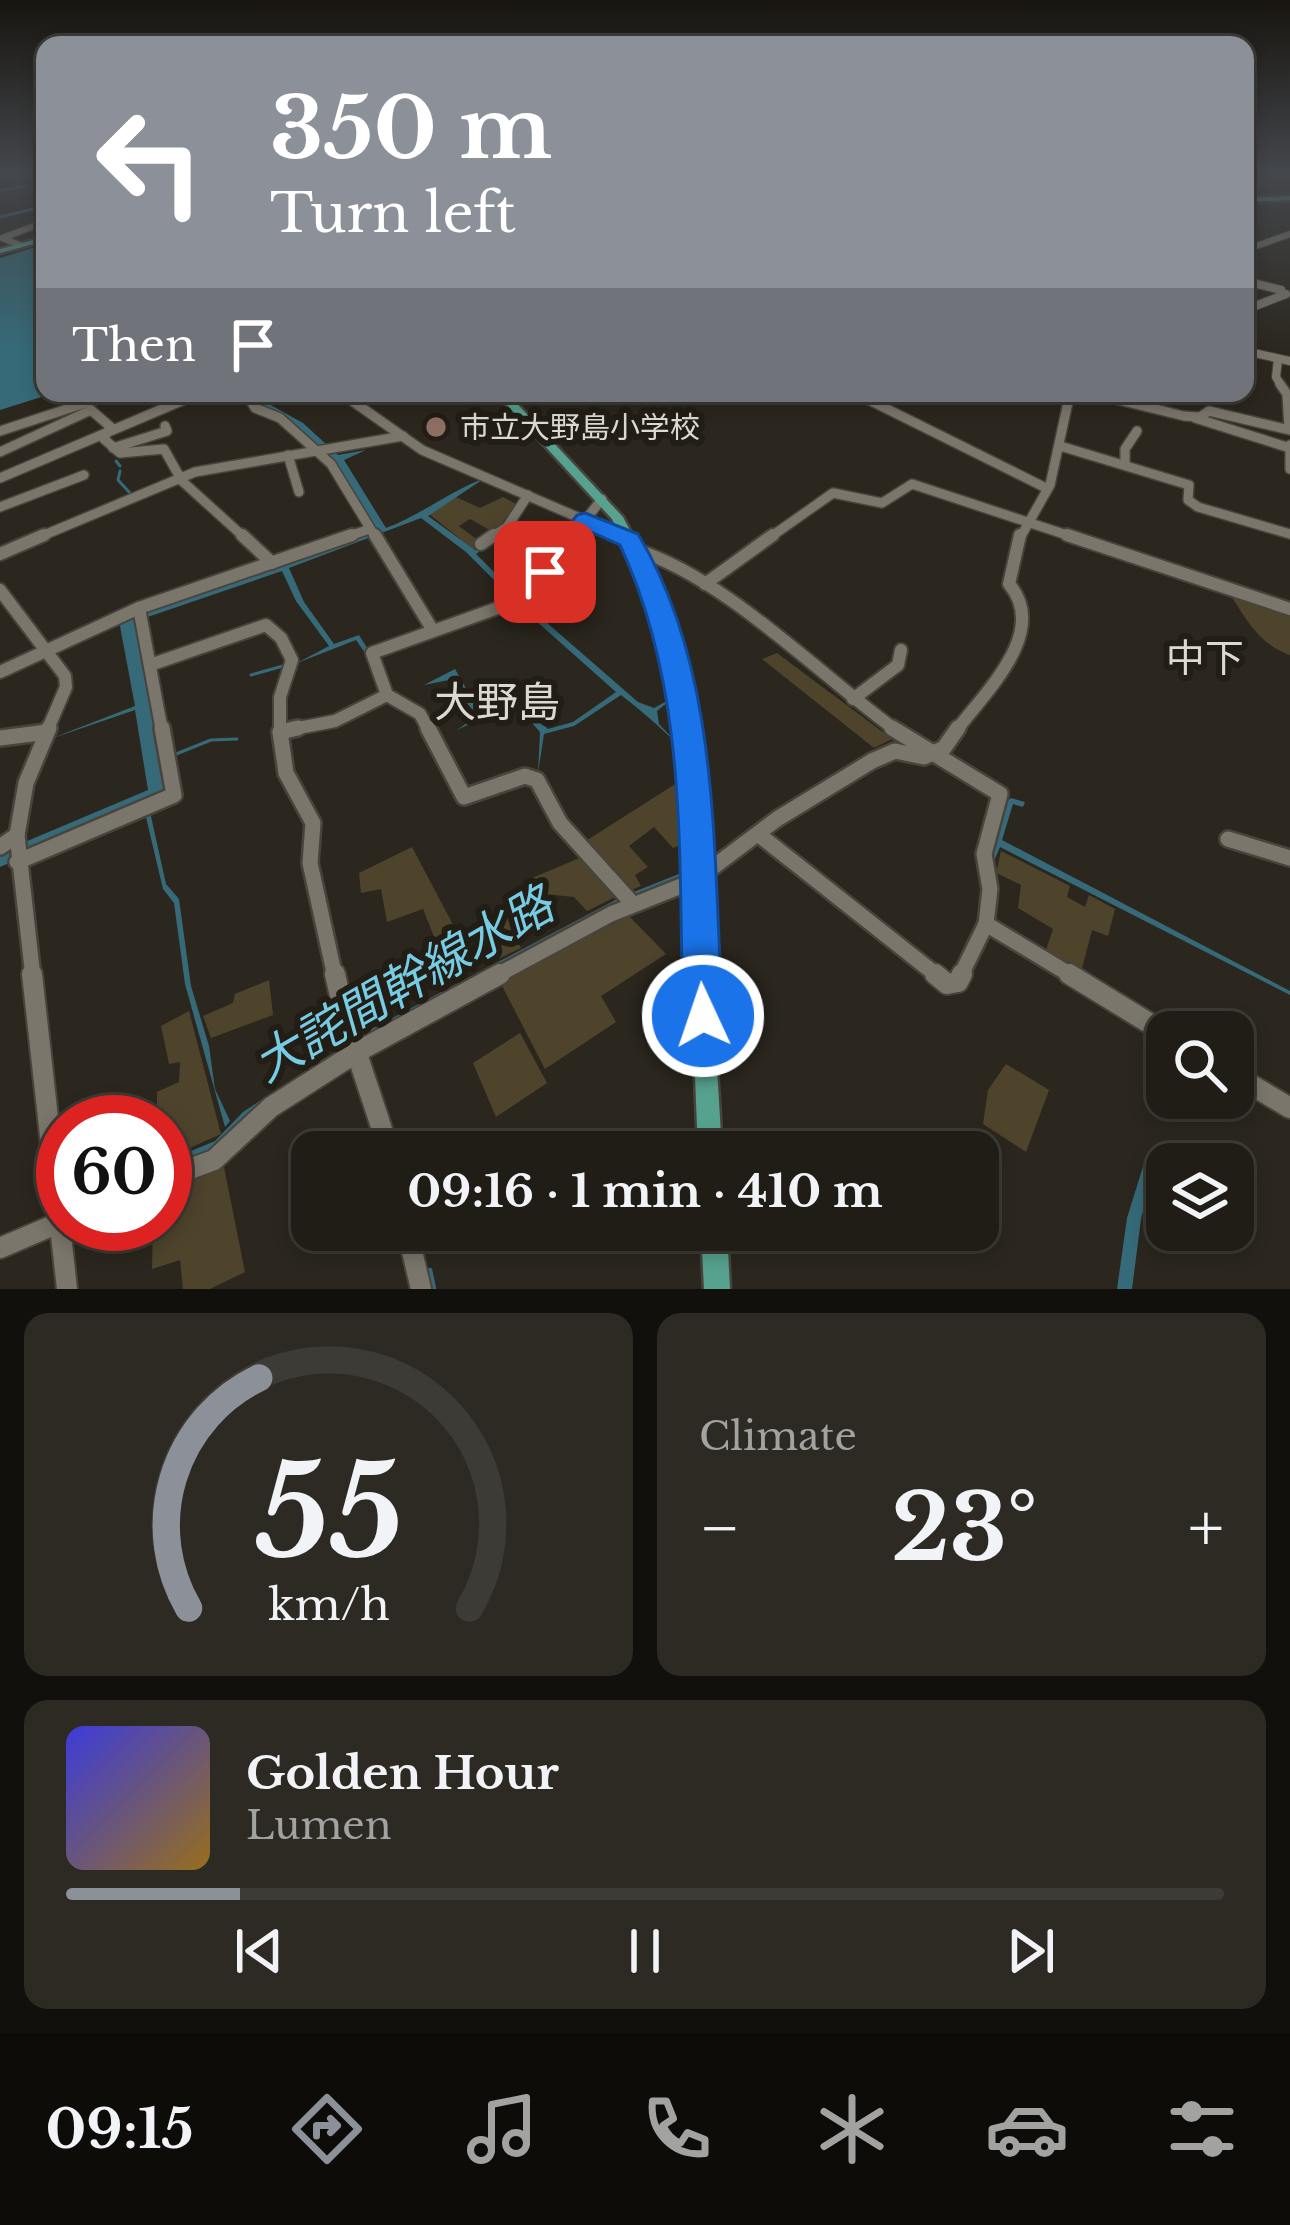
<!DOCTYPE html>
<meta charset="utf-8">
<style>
:root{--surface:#201d16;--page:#2d2a23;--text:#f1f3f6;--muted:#a2a2a1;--line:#3d3b35;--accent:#8c9099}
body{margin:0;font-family:"Libre Baskerville","Noto Sans JP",serif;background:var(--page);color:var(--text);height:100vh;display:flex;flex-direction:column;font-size:45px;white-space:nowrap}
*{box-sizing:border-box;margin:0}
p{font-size:39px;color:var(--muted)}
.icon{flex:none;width:66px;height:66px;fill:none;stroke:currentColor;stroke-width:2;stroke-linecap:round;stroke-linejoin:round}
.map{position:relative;height:1289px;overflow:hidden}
.panel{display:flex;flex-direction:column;gap:24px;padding:24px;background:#12100c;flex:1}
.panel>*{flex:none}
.guide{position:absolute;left:36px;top:36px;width:1218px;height:366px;border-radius:24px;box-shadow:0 6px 18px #0003,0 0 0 3px var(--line);background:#8c9099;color:#fff;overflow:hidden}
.buttons{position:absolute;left:1146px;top:1011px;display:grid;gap:24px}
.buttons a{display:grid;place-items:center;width:108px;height:108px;border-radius:24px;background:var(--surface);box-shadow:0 6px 18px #0003,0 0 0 3px var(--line);font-size:60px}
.speed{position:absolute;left:36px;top:1095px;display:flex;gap:24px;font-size:60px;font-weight:700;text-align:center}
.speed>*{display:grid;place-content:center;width:156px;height:156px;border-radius:50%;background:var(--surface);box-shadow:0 6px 18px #0003,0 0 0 3px var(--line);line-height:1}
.speed .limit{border:18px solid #d22;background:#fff;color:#111}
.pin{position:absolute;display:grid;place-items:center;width:102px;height:102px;color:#fff;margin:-51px;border-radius:24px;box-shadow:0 6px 18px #0006}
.me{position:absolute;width:132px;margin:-66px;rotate:357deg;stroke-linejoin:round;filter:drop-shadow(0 0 9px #0008)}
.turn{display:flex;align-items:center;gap:42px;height:252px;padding:0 36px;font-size:54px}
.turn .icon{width:156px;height:156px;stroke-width:2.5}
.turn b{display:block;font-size:84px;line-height:102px}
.then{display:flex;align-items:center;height:114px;padding:0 36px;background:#0003;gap:24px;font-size:45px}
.big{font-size:90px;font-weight:700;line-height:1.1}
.panel .card{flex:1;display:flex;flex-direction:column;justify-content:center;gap:18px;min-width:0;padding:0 42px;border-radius:24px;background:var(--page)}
.panel .dial{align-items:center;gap:0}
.dial svg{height:312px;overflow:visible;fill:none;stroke:var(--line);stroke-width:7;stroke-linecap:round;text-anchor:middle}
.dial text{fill:var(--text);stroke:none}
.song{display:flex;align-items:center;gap:36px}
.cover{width:144px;height:144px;border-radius:18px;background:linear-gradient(135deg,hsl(240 70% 55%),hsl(40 70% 35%))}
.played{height:12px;border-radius:6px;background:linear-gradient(90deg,var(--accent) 15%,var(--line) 15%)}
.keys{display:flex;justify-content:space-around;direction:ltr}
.heat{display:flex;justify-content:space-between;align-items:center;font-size:66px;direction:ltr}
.panel .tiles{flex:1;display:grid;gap:24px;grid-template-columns:1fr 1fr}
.card:last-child{grid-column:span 2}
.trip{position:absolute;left:291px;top:1131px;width:708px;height:120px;border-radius:24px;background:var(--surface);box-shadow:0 6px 18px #0003,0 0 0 3px var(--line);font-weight:700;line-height:120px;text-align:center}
.tab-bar{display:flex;height:192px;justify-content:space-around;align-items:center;background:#0d0c09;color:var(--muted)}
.tab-bar .icon{width:84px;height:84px}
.tab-bar .current{color:var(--accent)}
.tab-bar b{font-size:54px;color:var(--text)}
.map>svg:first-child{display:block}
</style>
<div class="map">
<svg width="1290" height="1289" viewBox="0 0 1290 1289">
<rect width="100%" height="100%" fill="#2b271e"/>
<g fill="#4e442c">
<polygon points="456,497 480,508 503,497 516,504 495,533 470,519 459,526 483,544 473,549 429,514"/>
<path d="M 1230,594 L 1290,613 L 1290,655 C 1260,645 1247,621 1230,594 Z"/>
<polygon points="777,653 892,739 874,748 762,659"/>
<polygon points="680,781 682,844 673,848 654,827 629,846 648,867 635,875 641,886 626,892 581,844"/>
<polygon points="412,847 460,938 439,949 423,909 387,922 381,889 361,893 359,873"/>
<polygon points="1001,851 1070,886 1067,897 1085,907 1089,895 1115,909 1108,936 1092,930 1080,976 1045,953 1053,929 1018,908 1021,885 996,873"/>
<polygon points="582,857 617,896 587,911 574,897 545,894 532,878"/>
<polygon points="506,912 521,948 490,963 469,929"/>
<polygon points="629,916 666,954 601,996 616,1022 545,1069 500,982"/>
<polygon points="269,980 273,1015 211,1038 203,1016 233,1003 235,994"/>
<polygon points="189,1011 221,1134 165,1159 165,1122 157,1122 157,1092 179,1082 180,1062 169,1064 161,1026"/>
<polygon points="520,1033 547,1083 496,1117 473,1063"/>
<polygon points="1006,1064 1049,1090 1026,1152 983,1124 988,1090"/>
<polygon points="224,1167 245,1272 210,1289 183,1289 180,1260 152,1269 153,1224 165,1224 165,1192"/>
</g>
<g fill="#366a78">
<polygon points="45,244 45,393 54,393 0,410 0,258"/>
<path d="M 249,393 L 303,423 L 338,455 L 366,450 L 344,460 L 386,528 C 421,515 450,491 485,478 L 428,516 L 475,550 L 505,533 L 521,509 L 513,528 L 476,554 L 518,596 L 513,599 L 466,552 L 421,518 L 289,568 L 304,602 L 334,644 L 359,635 L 369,651 L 365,653 L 356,640 L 297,663 L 329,646 L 296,601 L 282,571 L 136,621 L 165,795 L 0,867 L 0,855 L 6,850 L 148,790 L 135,710 L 50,739 L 135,706 L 119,621 L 377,530 C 353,490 328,452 295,426 C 279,413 261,410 249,393 Z"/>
<path d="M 523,602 L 638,702 L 654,708 L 674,697 L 657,711 L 659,724 L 677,743 C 657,725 642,711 621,695 L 574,726 L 544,734 L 538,773 L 540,732 L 517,706 L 509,705 L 457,730 L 474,718 L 454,679 L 424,685 L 455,669 L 480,713 C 525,694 515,702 548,729 L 573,722 L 616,692 L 517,604 Z"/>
<polygon points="1011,798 1025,802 1023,807 1013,804 1002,840 1290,991 1290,995 1000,847 992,866 988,862 1005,803"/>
<polygon points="150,812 166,884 179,899 191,986 209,1046 215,1089 230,1121 225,1127 185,984 174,903 163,889 145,813"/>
<polygon points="684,872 683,877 624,900 355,1044 258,1106 217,1147 165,1168 165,1162 215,1141 243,1112 362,1034 621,897"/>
<polygon points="1158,1150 1168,1155 1154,1164 1141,1219 1132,1289 1117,1289 1127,1218 1146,1157"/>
</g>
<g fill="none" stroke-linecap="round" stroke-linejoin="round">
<g stroke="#366a78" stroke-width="3">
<polyline points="0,191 27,186"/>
<polyline points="0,217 45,206"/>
<polyline points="116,461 120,466"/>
<polyline points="120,471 118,480 130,493"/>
<polyline points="251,675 283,666"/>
<polyline points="176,754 211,740 237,739"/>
</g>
<polyline stroke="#366a78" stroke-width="4.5" points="430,1270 434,1289"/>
<g stroke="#48443d" stroke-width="8">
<g id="minor-far5">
<polyline points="20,245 2,238 45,222"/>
<polyline points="1245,250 1290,234"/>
</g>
</g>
<g stroke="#48443d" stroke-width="10">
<g id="minor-far4">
<polyline points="1245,281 1281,290"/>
<polyline points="1245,310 1286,294"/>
<polyline points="1245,351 1290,361"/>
<polyline points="1278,359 1276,377 1282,387"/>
</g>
</g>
<g stroke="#48443d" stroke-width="12">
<g id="minor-far3">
<polyline points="1280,384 1287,394 1289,429"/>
<polyline points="223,393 237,393"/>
<polyline points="246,393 255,408 280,418 331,464 376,538"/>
<polyline points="341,393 422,450 626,538"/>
<polyline points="855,393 1046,488"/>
<polyline points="1090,393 1184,416 1200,417 1209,411 1290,430"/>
<polyline points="1195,418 1290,448"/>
<polyline points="0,431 116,393"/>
<polyline points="107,432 104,439 120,453 164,449 182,481 245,538"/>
<polyline points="1290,445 1290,469"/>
<polyline points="1060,446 1189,485 1188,500 1198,507 1290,534"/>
<polyline points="113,448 167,431 165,426"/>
<polyline points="0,452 91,410 113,429"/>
<polyline points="288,455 299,492"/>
<polyline points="1125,465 1125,449 1137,431"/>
<polyline points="0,478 200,393"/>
<polyline points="0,507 84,475"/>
<polyline points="37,538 195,472 403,436"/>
<polyline points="343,538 370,529"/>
<polyline points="490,538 507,527 528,495"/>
<polyline points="571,538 602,499"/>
<polyline points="769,538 833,493 882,503 912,484 1076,538"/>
<polyline points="1020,538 1050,485 1070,393"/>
</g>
</g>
<g stroke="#48443d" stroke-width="16">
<g id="minor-far2">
<polyline points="242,535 272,563"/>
<polyline points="375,535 432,629"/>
<polyline points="619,535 630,540"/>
<polyline points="1067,535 1290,609"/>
<polyline points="481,544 494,535"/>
<path d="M 636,550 C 723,576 822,677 897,731"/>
<polyline points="0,554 44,535"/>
<polyline points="705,584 773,535"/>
<polyline points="0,590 65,676 66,687 47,731"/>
<polyline points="139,608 162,731"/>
<polyline points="150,665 266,625 281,638 292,660 280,697 280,731"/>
<polyline points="0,672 139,608 352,535"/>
<polyline points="387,695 420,714 429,731"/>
<polyline points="853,699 898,665 901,650"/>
<polyline points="283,731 335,721 387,695 372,653 523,599 573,535"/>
<path d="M 956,731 C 985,692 1050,632 1009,584 L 1020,535"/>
</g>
</g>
<g stroke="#48443d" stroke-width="20">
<g id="minor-far1">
<polyline points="298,728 280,732 286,773 313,823 310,863 335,977"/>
<polyline points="428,728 464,797 525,776 537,780 560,823 633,904"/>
<polyline points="892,728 1000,794 984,854 990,889 986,924"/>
<polyline points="0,738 47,732"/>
<polyline points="758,834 939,977"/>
<polyline points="1228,839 1290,858"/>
<polyline points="0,847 17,835"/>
<polyline points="17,862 174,795 162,728"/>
<polyline points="33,977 17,835 26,783 49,728"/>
<polyline points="494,977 611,914 696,880 777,819 872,761 895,751 924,757 944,748 958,728"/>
<polyline points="960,977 986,924 1074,977"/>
</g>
</g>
<g stroke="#48443d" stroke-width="24">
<g id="minor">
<polyline points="32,974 67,1289"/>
<path d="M 335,974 C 348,1035 371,1092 389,1152"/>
<polyline points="935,974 947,984 958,982 962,974"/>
<polyline points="1069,974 1167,1034"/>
<polyline points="1233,1074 1290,1108"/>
<polyline points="165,1178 214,1160 271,1107 357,1052 500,974"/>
<polyline points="407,1230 421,1289"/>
<polyline points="0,1248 63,1221"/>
</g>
</g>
<g stroke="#48443d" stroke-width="5">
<g id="major">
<polygon points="1290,196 1290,200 1245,202 1245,198"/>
<polygon points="45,237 45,241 0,253 0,249"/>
<polygon points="496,393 507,393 623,517 666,599 683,656 698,747 722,1152 698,1152 682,747 667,656 652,599 612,519"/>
<polygon points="701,1230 727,1230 730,1289 704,1289"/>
</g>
</g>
<use href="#minor-far5" stroke="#7b766b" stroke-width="6"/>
<use href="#minor-far4" stroke="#7b766b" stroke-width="8"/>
<use href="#minor-far3" stroke="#7b766b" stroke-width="9"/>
<use href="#minor-far2" stroke="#7b766b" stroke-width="12"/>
<use href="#minor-far1" stroke="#7b766b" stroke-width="15"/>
<use href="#minor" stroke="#7b766b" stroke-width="20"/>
<use href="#major" fill="#56a28e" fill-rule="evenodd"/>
</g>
<linearGradient id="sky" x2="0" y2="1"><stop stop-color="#181510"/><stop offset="0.49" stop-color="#44474c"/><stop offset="1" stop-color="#44474c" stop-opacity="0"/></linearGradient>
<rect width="1290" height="353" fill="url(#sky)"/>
<path fill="#1a73e8" stroke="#114b97" stroke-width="3" d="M 585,513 L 638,534 C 723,675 712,857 723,1016 L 717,1030 L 703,1036 L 689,1030 L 683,1016 C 678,857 689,692 620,545 L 589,531 L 554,578 L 536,578 L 532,572 L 577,515 Z"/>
<circle fill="#8d6e63" stroke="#221e15" stroke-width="4.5" cx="436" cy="427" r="12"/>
<g text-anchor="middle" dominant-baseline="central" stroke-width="12" stroke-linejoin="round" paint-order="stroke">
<g font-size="30" fill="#dbd9d3" stroke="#221e15" text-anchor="start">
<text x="460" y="427">市立大野島小学校</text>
</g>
<g font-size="39" fill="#dbd9d3" stroke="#221e15">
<text x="1205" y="658">中下</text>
</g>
<g font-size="42" fill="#dbd9d3" stroke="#221e15">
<text x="497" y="702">大野島</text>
</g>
<g font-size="48" font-style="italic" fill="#76cce5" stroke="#221e15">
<text transform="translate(403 984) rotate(-30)">大詫間幹線水路</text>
</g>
</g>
</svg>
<div class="buttons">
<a><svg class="icon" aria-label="search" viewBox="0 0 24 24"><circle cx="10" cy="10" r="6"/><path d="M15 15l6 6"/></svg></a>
<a><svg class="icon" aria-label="layers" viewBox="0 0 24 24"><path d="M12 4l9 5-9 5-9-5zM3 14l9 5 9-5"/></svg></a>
</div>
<div class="speed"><div class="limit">60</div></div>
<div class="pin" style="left:545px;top:572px;background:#d93025"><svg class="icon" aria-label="arrive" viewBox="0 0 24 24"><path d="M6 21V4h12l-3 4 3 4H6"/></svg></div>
<svg class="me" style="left:703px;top:1016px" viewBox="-20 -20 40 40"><circle r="17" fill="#1a73e8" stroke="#fff" stroke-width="3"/><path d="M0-11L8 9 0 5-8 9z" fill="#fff"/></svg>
<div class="trip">09:16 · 1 min · 410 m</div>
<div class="guide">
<div class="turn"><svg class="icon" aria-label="left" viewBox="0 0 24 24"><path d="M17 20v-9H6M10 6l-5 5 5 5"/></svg><div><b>350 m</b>Turn left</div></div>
<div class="then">Then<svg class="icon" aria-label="arrive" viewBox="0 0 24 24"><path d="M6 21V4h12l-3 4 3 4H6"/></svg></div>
</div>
</div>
<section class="panel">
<div class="tiles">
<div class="card dial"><svg viewBox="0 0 100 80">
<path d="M14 69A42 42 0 1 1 86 69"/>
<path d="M14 69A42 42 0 0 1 32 10" stroke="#8c9099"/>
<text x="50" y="56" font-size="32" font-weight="700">55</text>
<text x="50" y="72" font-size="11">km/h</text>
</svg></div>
<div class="card"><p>Climate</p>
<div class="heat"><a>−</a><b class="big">23°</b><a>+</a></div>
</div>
<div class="card">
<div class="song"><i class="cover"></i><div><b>Golden Hour</b><p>Lumen</p></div></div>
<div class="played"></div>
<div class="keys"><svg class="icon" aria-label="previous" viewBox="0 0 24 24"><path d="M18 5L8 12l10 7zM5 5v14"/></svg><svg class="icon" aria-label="pause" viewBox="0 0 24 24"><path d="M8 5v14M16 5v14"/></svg><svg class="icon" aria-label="next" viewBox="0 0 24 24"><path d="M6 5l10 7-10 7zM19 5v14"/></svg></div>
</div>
</div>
</section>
<nav class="tab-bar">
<b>09:15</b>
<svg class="icon current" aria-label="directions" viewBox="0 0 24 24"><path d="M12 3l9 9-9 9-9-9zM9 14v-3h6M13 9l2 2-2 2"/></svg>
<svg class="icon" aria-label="music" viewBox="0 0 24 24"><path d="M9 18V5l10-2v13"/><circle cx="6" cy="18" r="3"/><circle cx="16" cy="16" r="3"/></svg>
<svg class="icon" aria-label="phone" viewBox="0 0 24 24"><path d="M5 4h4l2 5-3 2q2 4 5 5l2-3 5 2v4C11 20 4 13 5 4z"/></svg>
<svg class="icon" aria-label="climate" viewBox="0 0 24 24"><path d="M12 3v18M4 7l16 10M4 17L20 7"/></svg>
<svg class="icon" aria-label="car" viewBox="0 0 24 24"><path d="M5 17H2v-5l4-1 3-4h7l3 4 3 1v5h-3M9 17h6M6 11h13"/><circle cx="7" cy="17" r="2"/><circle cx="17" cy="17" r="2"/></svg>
<svg class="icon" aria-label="filters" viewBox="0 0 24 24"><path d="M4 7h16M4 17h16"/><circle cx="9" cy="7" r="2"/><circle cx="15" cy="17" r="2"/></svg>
</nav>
